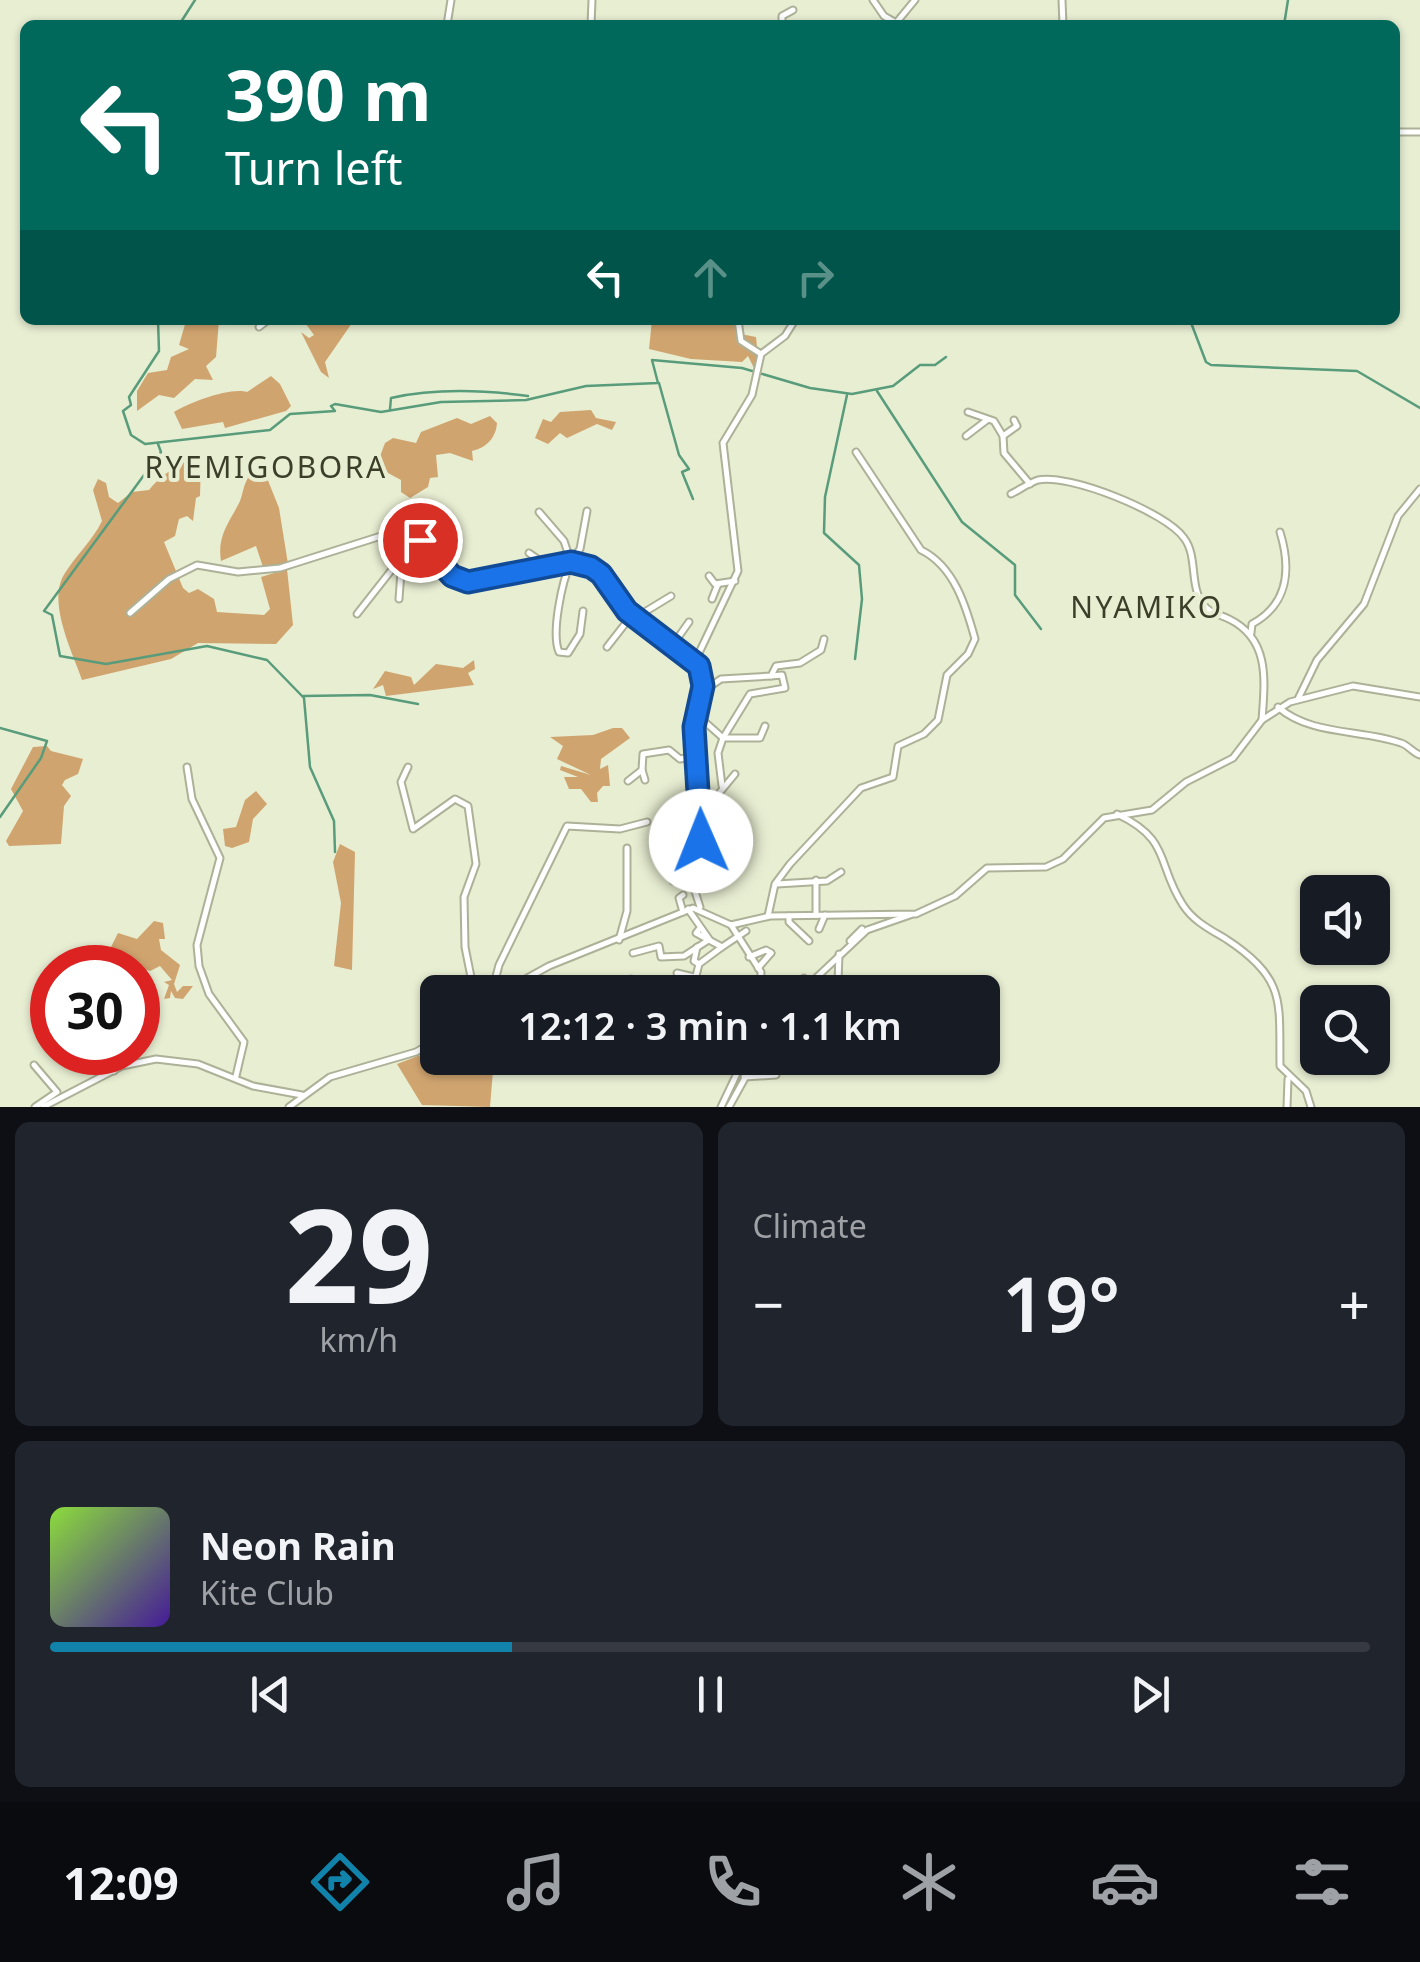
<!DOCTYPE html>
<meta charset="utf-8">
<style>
:root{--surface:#171b24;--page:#20242c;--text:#f1f3f6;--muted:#9ea1a6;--line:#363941;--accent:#1182a9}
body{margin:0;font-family:"Noto Sans",sans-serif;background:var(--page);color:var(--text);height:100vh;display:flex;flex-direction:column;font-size:38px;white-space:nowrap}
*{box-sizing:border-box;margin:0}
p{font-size:32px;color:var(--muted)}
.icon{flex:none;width:55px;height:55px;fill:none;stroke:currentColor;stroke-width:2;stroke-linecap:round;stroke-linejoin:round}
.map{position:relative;height:1107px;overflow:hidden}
.side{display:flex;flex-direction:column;gap:15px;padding:15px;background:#0d0f14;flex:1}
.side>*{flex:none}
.guide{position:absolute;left:20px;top:20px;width:1380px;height:305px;border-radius:15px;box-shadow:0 2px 8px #0004;background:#00695c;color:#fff;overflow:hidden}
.tools{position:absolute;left:1300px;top:875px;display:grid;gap:20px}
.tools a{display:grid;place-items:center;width:90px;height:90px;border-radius:15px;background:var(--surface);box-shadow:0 2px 8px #0004;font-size:50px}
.speed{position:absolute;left:30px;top:945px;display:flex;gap:20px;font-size:50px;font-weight:700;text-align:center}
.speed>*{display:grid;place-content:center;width:130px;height:130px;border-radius:50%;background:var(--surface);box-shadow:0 2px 8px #0004;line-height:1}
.speed .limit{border:15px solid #d22;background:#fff;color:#111}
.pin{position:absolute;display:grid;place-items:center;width:85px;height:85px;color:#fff;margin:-42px;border:5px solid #fff;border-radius:50%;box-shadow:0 2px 10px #0007}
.me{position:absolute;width:110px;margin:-55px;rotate:359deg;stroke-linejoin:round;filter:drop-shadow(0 0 8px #0008)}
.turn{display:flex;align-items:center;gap:35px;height:210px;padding:0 40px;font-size:45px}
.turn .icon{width:130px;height:130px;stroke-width:2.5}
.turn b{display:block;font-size:70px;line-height:85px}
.lanes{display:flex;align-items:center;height:95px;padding:0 40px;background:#0003;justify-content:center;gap:50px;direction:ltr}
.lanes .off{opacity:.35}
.big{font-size:75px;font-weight:600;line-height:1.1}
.side .tile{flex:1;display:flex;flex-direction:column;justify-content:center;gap:15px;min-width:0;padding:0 35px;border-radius:15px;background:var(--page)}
.side .dial{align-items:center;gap:0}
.dial b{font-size:130px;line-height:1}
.song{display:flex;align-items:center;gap:30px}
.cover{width:120px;height:120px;border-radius:15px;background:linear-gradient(135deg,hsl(90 70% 55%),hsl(260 70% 35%))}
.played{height:10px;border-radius:5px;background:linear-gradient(90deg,var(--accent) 35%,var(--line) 35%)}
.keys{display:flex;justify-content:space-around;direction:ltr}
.heat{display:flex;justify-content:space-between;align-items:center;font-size:55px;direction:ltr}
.side .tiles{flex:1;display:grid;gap:15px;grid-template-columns:1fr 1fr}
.tile:last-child{grid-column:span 2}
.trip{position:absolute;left:420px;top:975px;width:580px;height:100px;border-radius:15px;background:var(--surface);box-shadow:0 2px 8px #0004;font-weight:600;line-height:100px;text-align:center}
.tabs{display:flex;height:160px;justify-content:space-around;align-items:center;background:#090b0e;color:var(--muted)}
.tabs .icon{width:70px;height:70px}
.tabs .on{color:var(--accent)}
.tabs b{font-size:45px;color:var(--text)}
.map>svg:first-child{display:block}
</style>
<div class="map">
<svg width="1420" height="1107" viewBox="0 0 1420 1107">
<rect width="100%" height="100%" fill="#e8eed2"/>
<g fill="#d0a46f">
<polygon points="178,320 219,320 216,357 206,366 213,380 195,379 174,398 159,395 137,411 137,391 148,373 167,370 171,357 189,349 179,345 186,321"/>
<polygon points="303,320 352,323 325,362 329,378 321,372 301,332 309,338 314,335"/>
<polygon points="652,320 736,320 737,338 741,334 756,337 758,357 754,368 748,356 742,362 691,359 649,349"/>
<path d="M 271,376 L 280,384 L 291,406 L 286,411 L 225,428 L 223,422 L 182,429 L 174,412 C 191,402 230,387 247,392 Z"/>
<polygon points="591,410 596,418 616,422 612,430 597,424 567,438 560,433 548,444 535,438 543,419 551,422 560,412"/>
<path d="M 490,416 L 497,423 C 496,438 486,448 472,451 L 473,461 L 450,453 L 436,455 L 438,477 L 430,478 L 428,487 L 410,498 L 401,492 L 401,480 L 388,473 L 379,459 L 385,443 L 393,438 L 416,443 L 421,432 L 457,418 L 471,424 Z"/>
<path d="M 188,453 L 201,462 L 200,496 L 196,498 L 193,521 L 187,516 L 179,519 L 175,536 L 164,542 L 183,588 L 189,593 L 198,589 L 214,599 L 217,612 L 264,615 L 270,609 L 261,577 L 287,569 L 293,625 L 276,644 L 198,643 L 171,659 L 82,680 C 73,653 46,601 65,573 C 76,555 93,540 102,521 L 93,490 L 98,479 L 106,483 L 109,497 L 118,503 L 132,492 L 149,490 C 160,476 172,470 185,460 L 178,456 Z"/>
<path d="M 265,473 L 279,508 L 288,564 L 263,567 L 256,546 L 221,561 C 217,537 228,524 238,505 C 243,497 242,487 249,476 L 257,480 Z"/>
<polygon points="474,660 475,669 468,673 474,685 386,696 383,685 373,689 385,671 411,677 414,685 436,664 463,668"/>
<polygon points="613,728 622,728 630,738 601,759 600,769 608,765 610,786 603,786 597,793 598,802 591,802 581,789 569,789 564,777 578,777 560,770 561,766 591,775 557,759 563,746 550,737 593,735"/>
<polygon points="47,746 51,751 83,759 78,774 65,780 62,785 71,796 64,806 61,844 9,846 6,841 23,811 11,789 33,747"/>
<polygon points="256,791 267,804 253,819 249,842 232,848 225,846 223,829 236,827 245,800"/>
<polygon points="340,844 355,852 352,970 334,966 341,903 333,862"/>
<polygon points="154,921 163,923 165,939 159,939 161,950 180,965 174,984 177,992 183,986 193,986 183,999 175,998 171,991 170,998 164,999 169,985 164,982 172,980 160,966 150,971 134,966 107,967 105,959 118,933 137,939"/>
<polygon points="436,1049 438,1058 494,1058 490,1107 422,1105 397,1064"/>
</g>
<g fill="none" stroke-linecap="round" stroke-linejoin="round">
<g stroke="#589c7b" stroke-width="2.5">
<polyline points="148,25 169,25"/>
<polyline points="179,25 195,0"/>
<polyline points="1284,25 1288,0"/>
<polyline points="158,320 159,351 129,397 131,405 123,411 131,435 145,444 270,430 290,414 335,411 331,406 335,404 381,412 441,402 526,400 586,386 658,383 652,360 742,368 810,388 852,394 893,386 920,365 935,365 946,357"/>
<polyline points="1190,320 1206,362 1211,365 1357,371 1420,408"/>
<polyline points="659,383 679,455 689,469 682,472 693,499"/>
<polyline points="877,391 962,522 1015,565 1015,595 1041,629"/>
<polyline points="847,395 825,497 824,533 859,565 862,599 855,659"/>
<path d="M 390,409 L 391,398 C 436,388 483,390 528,396"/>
<polyline points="158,444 161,452 44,611 52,615 60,656 106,664 207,646 267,660 304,698 310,767 334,821 335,852"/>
<polyline points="303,696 370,695 418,704"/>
<polyline points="0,728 47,741 41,758 0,817"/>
</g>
<g stroke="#acb197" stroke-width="9">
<g id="minor">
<polyline points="873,0 884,16 896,23 915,0"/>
<polyline points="1062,0 1063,25"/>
<polyline points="447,25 451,0"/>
<polyline points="591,25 592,0"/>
<polyline points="782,25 782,16 793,10"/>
<polyline points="1395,132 1420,132"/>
<polyline points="738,320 741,341 761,354"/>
<polyline points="259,327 268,320"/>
<polyline points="968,412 994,421 1003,436 1004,453 1030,484"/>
<polyline points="966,436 987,420"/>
<polyline points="1003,436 1017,426 1014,420"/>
<path d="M 1011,494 C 1019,490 1029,483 1038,480 C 1068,473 1166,512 1184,538 C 1198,556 1189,585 1203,604 C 1209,613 1219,614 1229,619 C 1270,639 1265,680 1262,720"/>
<path d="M 539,512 L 564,541 L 571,562 C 562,581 551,633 559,652 L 568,653 L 580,634 L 583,611"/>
<polyline points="529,553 546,565"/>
<polyline points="572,559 580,549 587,511"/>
<polyline points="709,576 715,584 735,581"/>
<polyline points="399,599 402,558"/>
<polyline points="712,599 718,584"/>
<polyline points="130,613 169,579 197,565 238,572 280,568 400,530 420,540 452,576 468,582 565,562 591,567 601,574 627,611 699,667"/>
<polyline points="357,614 401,558 405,531"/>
<path d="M 1251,633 L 1252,624 C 1289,604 1291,568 1280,532"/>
<polyline points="672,646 689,622"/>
<polyline points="607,647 625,624 671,596"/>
<polyline points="702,692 721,679 771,676 776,666 800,663 821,650 824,639"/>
<polyline points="1298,699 1317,660 1364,604 1398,516 1420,489"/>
<path d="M 1278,707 C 1311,736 1362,729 1401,743 C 1408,745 1412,752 1420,755"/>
<polyline points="696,714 723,738 750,694 785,688 782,675 771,676"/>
<polyline points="187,767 192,799 220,858 197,945 199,966 209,994 244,1042 236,1076"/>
<polyline points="408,767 401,782 413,829 455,799 468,806 476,864 464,897 465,947 474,992"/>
<polyline points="642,770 645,780"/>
<polyline points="628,781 642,770 643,754 669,750 680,759 695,756"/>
<polyline points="722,786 718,753 723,738 760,738 765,726"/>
<polyline points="714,797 722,804"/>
<polyline points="686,803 702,814 735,774"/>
<path d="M 1117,814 C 1172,840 1156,864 1183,905 C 1193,921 1211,930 1226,939 C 1287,979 1279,1002 1280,1066 L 1306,1091 L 1311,1107"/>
<polyline points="696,824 690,830 701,841"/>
<polyline points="816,880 816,915"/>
<polyline points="673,881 674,874 683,871 693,878"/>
<polyline points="777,884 827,881 841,872"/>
<polyline points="700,907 692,882 703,824 693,727 703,686 698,655 738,571 723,443 752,395 761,354 785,336 795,320"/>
<polyline points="688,909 709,939"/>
<polyline points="683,912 679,898 683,895"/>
<path d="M 768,916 L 775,884 L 790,864 L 861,788 L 893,777 L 898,746 L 924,734 L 938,720 L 947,675 L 968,654 L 975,639 C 966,606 954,566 921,550 L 856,452"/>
<polyline points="789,916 789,922 809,941"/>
<polyline points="731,925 761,972 760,992 755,991"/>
<polyline points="700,928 696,933 722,947 746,931"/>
<polyline points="819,929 825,915"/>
<polyline points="619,940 627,911 627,848"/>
<polyline points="850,941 862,929"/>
<polyline points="697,947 694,961 699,964"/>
<polyline points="633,953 659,946 661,957 684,956 707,941"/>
<polyline points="749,957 766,950 771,953"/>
<polyline points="758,968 771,953"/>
<polyline points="677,973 694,977"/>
<polyline points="631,979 656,992"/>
<polyline points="838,982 839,954"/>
<polyline points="492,992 499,965 567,826 620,829 647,822"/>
<polyline points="502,992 549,966 693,908 731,925 770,916 916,914 955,896 987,868 1046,867 1063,859 1104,818 1152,810 1186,782 1233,758 1262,720 1290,702 1353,686 1420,697"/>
<polyline points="661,992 692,991"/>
<polyline points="692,992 699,964 722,947"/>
<polyline points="795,992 804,978"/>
<polyline points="801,992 867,930 910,915"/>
<polyline points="101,1052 114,1071"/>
<polyline points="670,1058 671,1058"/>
<polyline points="34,1065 57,1092 35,1107"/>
<polyline points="744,1077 776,1075 777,1067 794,1058"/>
<polyline points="43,1107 122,1066 156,1059 198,1064 253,1086 302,1095"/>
<polyline points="289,1107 330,1077 416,1052 438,1039"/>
<polyline points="721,1107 742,1063"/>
<polyline points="729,1107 756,1058"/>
<polyline points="1287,1107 1288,1079"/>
</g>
</g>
<use href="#minor" stroke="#fff" stroke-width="5"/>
</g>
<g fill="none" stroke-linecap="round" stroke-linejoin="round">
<g stroke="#114b97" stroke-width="25">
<polyline id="route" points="420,540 452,576 468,582 571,562 591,567 601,574 627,611 699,666 703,686 694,727 701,841"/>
</g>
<use href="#route" stroke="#1a73e8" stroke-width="18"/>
</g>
<g text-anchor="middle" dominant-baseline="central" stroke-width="8" stroke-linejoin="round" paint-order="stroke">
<g font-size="30" letter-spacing="2.5" fill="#3b3f29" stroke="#e8eed2">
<text x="266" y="466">RYEMIGOBORA</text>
<text x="1147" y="606">NYAMIKO</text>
</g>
</g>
</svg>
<div class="tools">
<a><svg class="icon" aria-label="sound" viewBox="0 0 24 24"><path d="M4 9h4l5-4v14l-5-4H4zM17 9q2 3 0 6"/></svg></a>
<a><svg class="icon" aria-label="search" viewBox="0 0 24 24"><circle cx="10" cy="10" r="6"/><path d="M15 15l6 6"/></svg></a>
</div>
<div class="speed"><div class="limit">30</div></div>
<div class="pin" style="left:420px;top:540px;background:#d93025"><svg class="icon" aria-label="arrive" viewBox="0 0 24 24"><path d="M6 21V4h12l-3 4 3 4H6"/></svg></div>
<svg class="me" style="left:701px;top:841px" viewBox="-20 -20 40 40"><circle r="19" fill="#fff"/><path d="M0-13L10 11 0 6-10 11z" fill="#1a73e8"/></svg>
<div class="trip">12:12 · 3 min · 1.1 km</div>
<div class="guide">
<div class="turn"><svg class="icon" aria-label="left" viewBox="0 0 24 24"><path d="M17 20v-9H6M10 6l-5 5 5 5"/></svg><div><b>390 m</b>Turn left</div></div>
<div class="lanes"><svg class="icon" aria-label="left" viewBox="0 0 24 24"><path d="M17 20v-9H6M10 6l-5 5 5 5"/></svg><svg class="icon off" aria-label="ahead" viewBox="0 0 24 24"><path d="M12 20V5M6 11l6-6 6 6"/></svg><svg class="icon off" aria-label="right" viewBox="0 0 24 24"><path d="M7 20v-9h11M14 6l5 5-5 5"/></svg></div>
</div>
</div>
<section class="side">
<div class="tiles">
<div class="tile dial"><b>29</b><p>km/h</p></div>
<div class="tile"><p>Climate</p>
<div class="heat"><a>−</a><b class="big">19°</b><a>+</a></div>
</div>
<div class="tile">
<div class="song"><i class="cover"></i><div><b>Neon Rain</b><p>Kite Club</p></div></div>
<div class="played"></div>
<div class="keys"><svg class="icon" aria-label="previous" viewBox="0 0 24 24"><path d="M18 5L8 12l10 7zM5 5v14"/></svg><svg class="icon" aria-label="pause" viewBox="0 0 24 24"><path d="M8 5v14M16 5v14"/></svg><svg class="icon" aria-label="next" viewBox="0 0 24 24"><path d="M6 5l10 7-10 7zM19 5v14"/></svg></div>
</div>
</div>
</section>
<nav class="tabs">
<b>12:09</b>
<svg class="icon on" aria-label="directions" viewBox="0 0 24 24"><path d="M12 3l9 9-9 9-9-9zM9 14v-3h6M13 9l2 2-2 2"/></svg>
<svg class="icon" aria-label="music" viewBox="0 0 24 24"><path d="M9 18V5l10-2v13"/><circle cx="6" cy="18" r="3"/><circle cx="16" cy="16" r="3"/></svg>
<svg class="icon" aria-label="phone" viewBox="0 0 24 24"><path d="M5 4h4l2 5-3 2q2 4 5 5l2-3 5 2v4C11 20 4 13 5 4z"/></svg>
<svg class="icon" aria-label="climate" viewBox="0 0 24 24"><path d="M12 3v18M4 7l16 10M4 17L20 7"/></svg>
<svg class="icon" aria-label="car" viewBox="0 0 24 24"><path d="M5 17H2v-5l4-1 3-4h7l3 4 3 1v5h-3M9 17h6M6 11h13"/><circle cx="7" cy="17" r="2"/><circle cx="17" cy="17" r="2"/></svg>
<svg class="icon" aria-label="filters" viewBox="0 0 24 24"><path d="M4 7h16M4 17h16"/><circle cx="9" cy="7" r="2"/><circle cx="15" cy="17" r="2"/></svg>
</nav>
